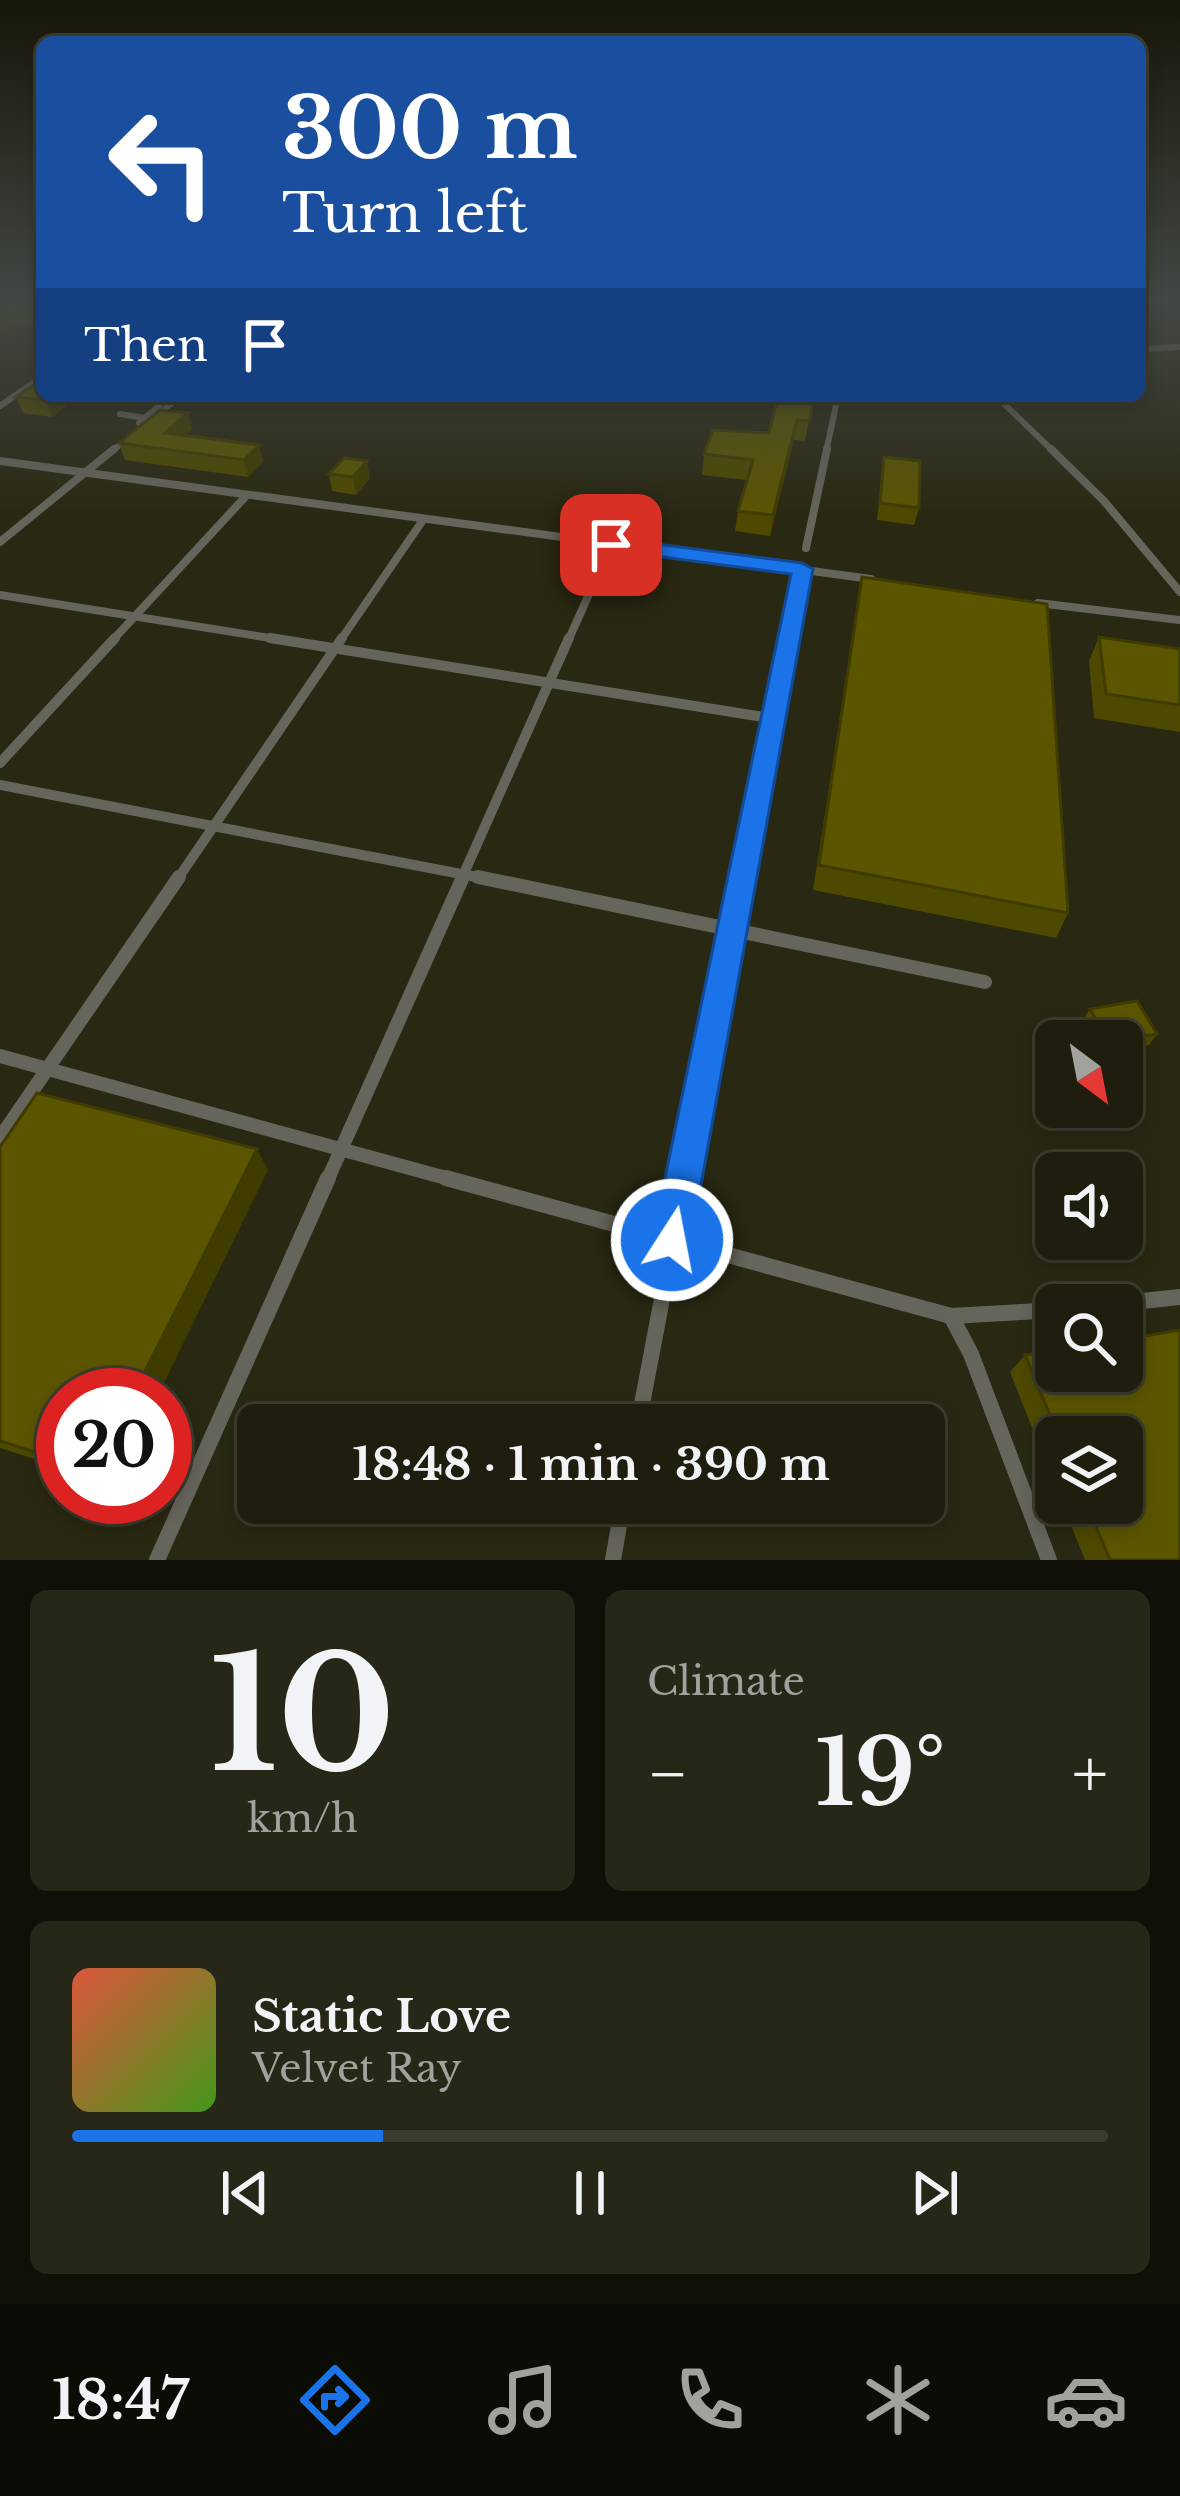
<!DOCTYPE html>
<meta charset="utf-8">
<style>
:root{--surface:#1f1e0e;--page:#272717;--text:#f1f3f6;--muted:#a1a29e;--line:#3c3c2e;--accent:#1a73e8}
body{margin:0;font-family:"Libre Baskerville",serif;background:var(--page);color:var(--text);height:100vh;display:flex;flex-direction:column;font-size:45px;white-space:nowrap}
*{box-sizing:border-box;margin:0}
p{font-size:39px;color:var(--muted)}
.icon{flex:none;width:66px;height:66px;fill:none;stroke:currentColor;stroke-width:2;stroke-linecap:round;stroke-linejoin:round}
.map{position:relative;height:1560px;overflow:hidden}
.details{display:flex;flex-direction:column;gap:30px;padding:30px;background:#111008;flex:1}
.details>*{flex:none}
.banner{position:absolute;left:36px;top:36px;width:1110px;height:366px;border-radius:18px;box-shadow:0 6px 18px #0003,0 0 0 3px var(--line);background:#1a4fa0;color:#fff;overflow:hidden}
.needle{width:78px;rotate:148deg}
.fabs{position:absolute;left:1035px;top:1020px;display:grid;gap:24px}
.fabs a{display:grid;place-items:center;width:108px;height:108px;border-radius:18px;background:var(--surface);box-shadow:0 6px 18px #0003,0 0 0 3px var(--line);font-size:60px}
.speed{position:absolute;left:36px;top:1368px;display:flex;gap:24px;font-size:60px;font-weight:700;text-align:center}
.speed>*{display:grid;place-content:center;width:156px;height:156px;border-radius:50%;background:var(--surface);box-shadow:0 6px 18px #0003,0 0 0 3px var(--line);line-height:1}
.speed .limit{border:18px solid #d22;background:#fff;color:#111}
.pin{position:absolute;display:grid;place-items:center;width:102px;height:102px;color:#fff;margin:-51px;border-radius:24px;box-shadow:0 6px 18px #0006}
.me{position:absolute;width:132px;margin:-66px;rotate:11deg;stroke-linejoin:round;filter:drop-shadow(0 0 9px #0008)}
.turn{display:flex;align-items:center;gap:42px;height:252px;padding:0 48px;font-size:54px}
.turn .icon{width:156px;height:156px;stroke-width:2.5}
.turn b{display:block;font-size:84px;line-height:102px}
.then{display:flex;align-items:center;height:114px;padding:0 48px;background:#0003;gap:24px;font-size:45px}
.big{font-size:90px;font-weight:800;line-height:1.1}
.details .card{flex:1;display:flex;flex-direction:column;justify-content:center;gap:18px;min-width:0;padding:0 42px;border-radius:18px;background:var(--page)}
.details .dial{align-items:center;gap:0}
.dial b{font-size:156px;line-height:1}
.song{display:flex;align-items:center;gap:36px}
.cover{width:144px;height:144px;border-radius:18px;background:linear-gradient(135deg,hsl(10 70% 55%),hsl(100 70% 35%))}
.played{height:12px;border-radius:6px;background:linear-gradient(90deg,var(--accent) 30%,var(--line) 30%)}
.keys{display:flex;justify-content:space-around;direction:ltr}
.heat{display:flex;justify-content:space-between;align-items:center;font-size:66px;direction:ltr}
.details .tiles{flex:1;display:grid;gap:30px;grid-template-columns:1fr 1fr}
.card:last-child{grid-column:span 2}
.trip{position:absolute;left:237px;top:1404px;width:708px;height:120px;border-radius:18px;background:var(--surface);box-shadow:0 6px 18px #0003,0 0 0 3px var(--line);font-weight:800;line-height:120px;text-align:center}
.tab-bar{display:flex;height:192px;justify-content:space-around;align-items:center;background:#0c0c06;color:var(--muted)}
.tab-bar .icon{width:84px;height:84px}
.tab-bar .active{color:var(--accent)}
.tab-bar b{font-size:54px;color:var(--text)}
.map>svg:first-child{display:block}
</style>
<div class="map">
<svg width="1180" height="1560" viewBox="0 0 1180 1560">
<rect width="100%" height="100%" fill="#292812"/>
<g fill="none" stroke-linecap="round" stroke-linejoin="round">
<g stroke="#66655b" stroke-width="6">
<polyline points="1140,349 1180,347"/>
<polyline points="996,396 1054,452"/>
<polyline points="0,406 42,377"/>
<polyline points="120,414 145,418"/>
<polyline points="155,416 181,396"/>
<polyline points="139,423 159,406"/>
<polyline points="111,452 127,439"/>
<polyline points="826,452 838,396"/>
</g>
<g stroke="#66655b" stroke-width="8">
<polyline points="1051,449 1104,501 1180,592"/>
<polyline points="0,461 871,579"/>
<polyline points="0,542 114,449"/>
<polyline points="806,548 827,449"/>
<polyline points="0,595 289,641"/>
<polyline points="1038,603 1180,620"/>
<polyline points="112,641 246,496"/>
<polyline points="340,641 423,520"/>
<polyline points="568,641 611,545"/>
<polyline points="788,641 802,569"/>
</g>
<g stroke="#66655b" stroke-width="10">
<polyline points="270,638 776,719"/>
<polyline points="0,763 115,638"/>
<polyline points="0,785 492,880"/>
<polyline points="177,880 342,638"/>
<polyline points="461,880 569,638"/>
<polyline points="742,880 789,638"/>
</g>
<g stroke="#66655b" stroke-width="14">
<polyline points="478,877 985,982"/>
<polyline points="0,1056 457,1181"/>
<polyline points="0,1138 179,877"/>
<polyline points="327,1181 463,877"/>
<polyline points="685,1181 743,877"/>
</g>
<g stroke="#66655b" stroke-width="16">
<polyline points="446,1178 951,1316 1056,1310"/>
<polyline points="1105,1305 1180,1297"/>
<polyline points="951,1316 971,1354 1049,1560"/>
<polyline points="638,1425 685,1178"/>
<polyline points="157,1560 328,1178"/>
<polyline points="613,1560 623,1503"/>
</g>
</g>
<g fill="#4e4900">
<polygon points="0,301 42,301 42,326 12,323 0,330"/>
<polygon points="42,396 118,396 105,406 72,401 52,417 23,413 16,397"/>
<polygon points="814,396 805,441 794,440 770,536 735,531 738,511 747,480 702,475 704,454 769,433"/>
<polygon points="188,413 192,430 185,436 259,445 263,462 248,477 125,460 119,443"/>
<polygon points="884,457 919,508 914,525 877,520"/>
<polygon points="329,474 370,478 356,495 332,491"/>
<polygon points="862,577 1068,913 1056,938 813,890"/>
<polygon points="1099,637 1180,649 1180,732 1094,718 1089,661"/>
<polygon points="1090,1009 1157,1034 1149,1045 1122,1050 1122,1041 1094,1041 1082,1021"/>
<polygon points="0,1147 268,1170 63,1395 63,1468 0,1448"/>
<polygon points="1180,1330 1180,1560 1085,1560 1062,1503 1122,1503 1122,1437 1056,1437 1056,1488 1010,1372 1025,1355 1056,1350 1056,1371 1122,1371 1122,1340"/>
</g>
<g fill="#403c00">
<polygon points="4,303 12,323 0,330 0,306"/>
<polygon points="42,303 42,324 36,307"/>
<polygon points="52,396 70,396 72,401 52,417 46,400"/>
<polygon points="102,396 118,396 105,406"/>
<polygon points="188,413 192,430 170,450 165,433"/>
<polygon points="797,420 794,440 770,536 773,515"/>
<polygon points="259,445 263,462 248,477 244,460"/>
<polygon points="367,461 370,478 356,495 353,477"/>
<polygon points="257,1149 268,1170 158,1395 133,1395"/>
</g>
<g fill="#5b5500" stroke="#403c00" stroke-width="3">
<polygon points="0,301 42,301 42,303 36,307 4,303 0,306"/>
<polygon points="42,379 42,396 52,396 46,400 16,397"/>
<polygon points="778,396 814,396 809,421 797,420 773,515 738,511 753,460 704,454 713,430 769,433"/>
<polygon points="160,410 188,413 165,433 259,445 244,460 119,443"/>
<polygon points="884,457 920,461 919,508 880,503"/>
<polygon points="344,458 367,461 353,477 329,474"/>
<polygon points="862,577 1047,604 1068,913 819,865"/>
<polygon points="1099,637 1180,649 1180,705 1106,694"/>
<polygon points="1137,1001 1157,1034 1108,1041 1090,1009"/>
<polygon points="37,1093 257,1149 133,1395 63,1395 63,1461 0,1441 0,1147"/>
<polygon points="1180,1330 1180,1560 1110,1560 1086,1503 1122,1503 1122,1437 1059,1437 1025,1355 1056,1350 1056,1371 1122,1371 1122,1340"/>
</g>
<linearGradient id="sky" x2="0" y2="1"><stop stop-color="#17160a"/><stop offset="0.58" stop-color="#434844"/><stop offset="1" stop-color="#434844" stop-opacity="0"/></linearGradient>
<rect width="1180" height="519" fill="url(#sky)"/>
<polygon fill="#1a73e8" stroke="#114b97" stroke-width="3" points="611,538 802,563 813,569 691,1240 686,1254 672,1260 658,1254 652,1240 791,574 603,549 603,540"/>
</svg>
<div class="fabs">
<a><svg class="needle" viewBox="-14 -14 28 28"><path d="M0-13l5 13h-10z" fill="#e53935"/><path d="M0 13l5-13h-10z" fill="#a1a29e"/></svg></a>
<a><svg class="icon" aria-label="sound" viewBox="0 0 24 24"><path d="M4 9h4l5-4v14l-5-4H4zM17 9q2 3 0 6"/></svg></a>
<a><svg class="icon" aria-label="search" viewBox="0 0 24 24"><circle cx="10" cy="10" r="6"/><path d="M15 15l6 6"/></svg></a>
<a><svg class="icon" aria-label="layers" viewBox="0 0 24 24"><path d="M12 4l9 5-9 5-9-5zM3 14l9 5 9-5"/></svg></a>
</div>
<div class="speed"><div class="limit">20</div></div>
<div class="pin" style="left:611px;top:545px;background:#d93025"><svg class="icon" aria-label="arrive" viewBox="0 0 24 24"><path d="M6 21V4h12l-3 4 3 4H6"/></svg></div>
<svg class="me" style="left:672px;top:1240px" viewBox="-20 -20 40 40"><circle r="17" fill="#1a73e8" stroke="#fff" stroke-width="3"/><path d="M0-11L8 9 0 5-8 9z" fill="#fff"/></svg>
<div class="trip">18:48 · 1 min · 390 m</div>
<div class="banner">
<div class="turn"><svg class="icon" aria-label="left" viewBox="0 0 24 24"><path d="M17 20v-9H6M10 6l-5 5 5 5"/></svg><div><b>300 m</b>Turn left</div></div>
<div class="then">Then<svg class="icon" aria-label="arrive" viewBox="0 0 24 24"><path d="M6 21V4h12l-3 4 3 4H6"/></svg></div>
</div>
</div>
<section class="details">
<div class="tiles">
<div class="card dial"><b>10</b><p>km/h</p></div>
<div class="card"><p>Climate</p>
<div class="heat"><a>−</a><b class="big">19°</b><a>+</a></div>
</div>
<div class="card">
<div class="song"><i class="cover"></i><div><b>Static Love</b><p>Velvet Ray</p></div></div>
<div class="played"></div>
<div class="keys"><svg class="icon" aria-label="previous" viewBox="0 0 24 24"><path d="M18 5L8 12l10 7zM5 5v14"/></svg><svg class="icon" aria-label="pause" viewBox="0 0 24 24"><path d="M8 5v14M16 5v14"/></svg><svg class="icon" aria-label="next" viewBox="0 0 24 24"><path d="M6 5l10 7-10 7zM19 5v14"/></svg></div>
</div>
</div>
</section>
<nav class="tab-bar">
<b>18:47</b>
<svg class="icon active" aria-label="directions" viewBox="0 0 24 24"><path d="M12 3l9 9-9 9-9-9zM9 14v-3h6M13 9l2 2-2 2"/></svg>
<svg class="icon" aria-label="music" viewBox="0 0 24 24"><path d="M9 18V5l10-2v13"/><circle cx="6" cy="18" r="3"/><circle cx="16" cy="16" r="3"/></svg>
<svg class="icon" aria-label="phone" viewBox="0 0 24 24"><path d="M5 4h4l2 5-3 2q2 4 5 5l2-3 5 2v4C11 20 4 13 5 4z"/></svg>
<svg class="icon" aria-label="climate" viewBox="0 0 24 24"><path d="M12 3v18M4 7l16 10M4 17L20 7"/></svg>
<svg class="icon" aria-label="car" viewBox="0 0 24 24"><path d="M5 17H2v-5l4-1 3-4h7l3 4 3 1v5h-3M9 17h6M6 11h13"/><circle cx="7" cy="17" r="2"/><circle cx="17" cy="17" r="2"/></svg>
</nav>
